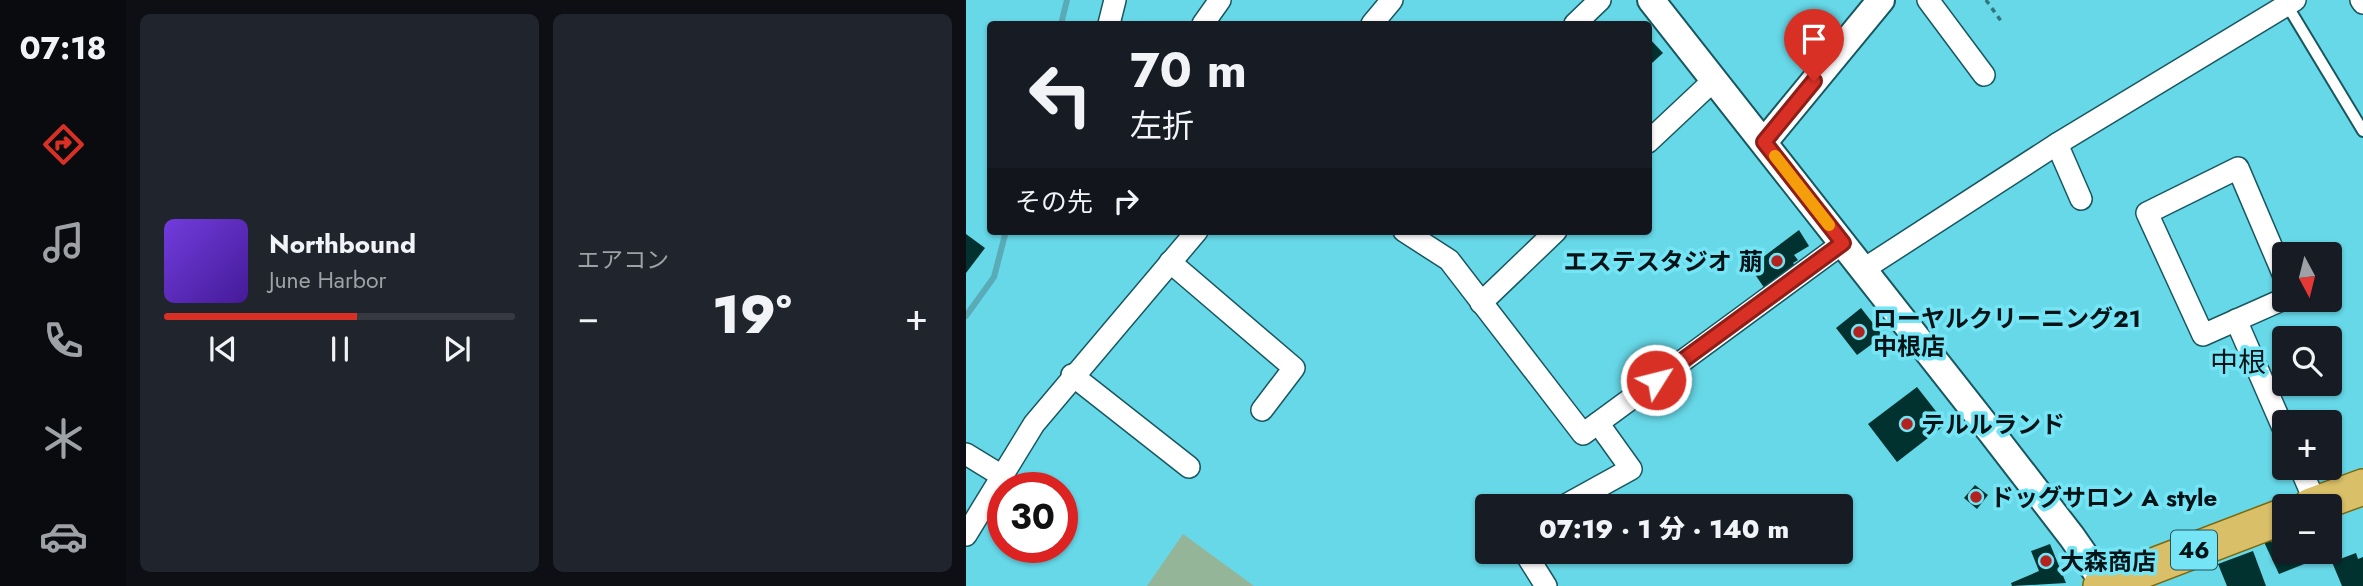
<!DOCTYPE html>
<html lang="ja">
<meta charset="utf-8">
<style>
:root{--surface:#171b24;--page:#20242c;--text:#f1f3f6;--muted:#9ea1a6;--line:#363941;--accent:#d93025}
body{margin:0;font-family:Jost,"Noto Sans JP",sans-serif;background:var(--page);color:var(--text);height:100vh;display:flex;flex-direction:column;font-size:26px;white-space:nowrap}
*{box-sizing:border-box;margin:0}
p{font-size:23px;color:var(--muted)}
.icon{flex:none;width:38px;height:38px;fill:none;stroke:currentColor;stroke-width:2;stroke-linecap:round;stroke-linejoin:round}
.map{position:relative;flex:1;overflow:hidden}
.side{display:flex;flex-direction:column;gap:14px;padding:14px;background:#0d0f14;width:840px}
.side>*{flex:none}
.guide{position:absolute;left:21px;top:21px;width:665px;height:214px;border-radius:7px;box-shadow:0 2px 5px #0004;background:#171b24;color:var(--text);overflow:hidden}
.needle{width:46px;rotate:173deg}
.fabs{position:absolute;left:1306px;top:242px;display:grid;gap:14px}
.fabs a{display:grid;place-items:center;width:70px;height:70px;border-radius:7px;background:var(--surface);box-shadow:0 2px 5px #0004;font-size:35px}
.speed{position:absolute;left:21px;top:472px;display:flex;gap:14px;font-size:35px;font-weight:700;text-align:center}
.speed>*{display:grid;place-content:center;width:91px;height:91px;border-radius:50%;background:var(--surface);box-shadow:0 2px 5px #0004;line-height:1}
.speed .limit{border:10px solid #d22;background:#fff;color:#111}
.pin{position:absolute;display:grid;place-items:center;width:60px;height:60px;color:#fff;margin:-72px -30px;border-radius:50% 50% 50% 0;rotate:-45deg;box-shadow:0 0 7px #0007}
.pin .icon{rotate:45deg}
.me{position:absolute;width:77px;margin:-38px;rotate:54deg;stroke-linejoin:round;filter:drop-shadow(0 0 5px #0008)}
.turn{display:flex;align-items:center;gap:24px;height:147px;padding:0 28px;font-size:32px}
.turn .icon{width:91px;height:91px;stroke-width:2.5}
.turn b{display:block;font-size:49px;line-height:60px}
.then{display:flex;align-items:center;height:66px;padding:0 28px;background:#0003;gap:14px;font-size:26px}
.big{font-size:52px;font-weight:800;line-height:1.1}
.side .widget{flex:1;display:flex;flex-direction:column;justify-content:center;gap:10px;min-width:0;padding:0 24px;border-radius:10px;background:var(--page)}
.song{display:flex;align-items:center;gap:21px}
.cover{width:84px;height:84px;border-radius:10px;background:linear-gradient(135deg,hsl(260 70% 55%),hsl(260 70% 35%))}
.played{height:7px;border-radius:4px;background:linear-gradient(90deg,var(--accent) 55%,var(--line) 55%)}
.keys{display:flex;justify-content:space-around;direction:ltr}
.heat{display:flex;justify-content:space-between;align-items:center;font-size:38px;direction:ltr}
.side .tiles{flex:1;display:grid;gap:14px;grid-template-columns:repeat(2,1fr)}
.trip{position:absolute;left:509px;top:494px;width:378px;height:70px;border-radius:7px;background:var(--surface);box-shadow:0 2px 5px #0004;font-weight:800;line-height:70px;text-align:center}
main{display:flex;flex:1;min-height:0}
.tab-bar{display:flex;flex-direction:column;width:126px;justify-content:space-around;align-items:center;background:#090b0e;color:var(--muted)}
.tab-bar .icon{width:49px;height:49px}
.tab-bar .current{color:var(--accent)}
.tab-bar b{font-size:32px;color:var(--text)}
.map>svg:first-child{display:block}
</style>
<main>
<nav class="tab-bar">
<b>07:18</b>
<svg class="icon current" aria-label="directions" viewBox="0 0 24 24"><path d="M12 3l9 9-9 9-9-9zM9 14v-3h6M13 9l2 2-2 2"/></svg>
<svg class="icon" aria-label="music" viewBox="0 0 24 24"><path d="M9 18V5l10-2v13"/><circle cx="6" cy="18" r="3"/><circle cx="16" cy="16" r="3"/></svg>
<svg class="icon" aria-label="phone" viewBox="0 0 24 24"><path d="M5 4h4l2 5-3 2q2 4 5 5l2-3 5 2v4C11 20 4 13 5 4z"/></svg>
<svg class="icon" aria-label="climate" viewBox="0 0 24 24"><path d="M12 3v18M4 7l16 10M4 17L20 7"/></svg>
<svg class="icon" aria-label="car" viewBox="0 0 24 24"><path d="M5 17H2v-5l4-1 3-4h7l3 4 3 1v5h-3M9 17h6M6 11h13"/><circle cx="7" cy="17" r="2"/><circle cx="17" cy="17" r="2"/></svg>
</nav>
<section class="side">
<div class="tiles">
<div class="widget">
<div class="song"><i class="cover"></i><div><b>Northbound</b><p>June Harbor</p></div></div>
<div class="played"></div>
<div class="keys"><svg class="icon" aria-label="previous" viewBox="0 0 24 24"><path d="M18 5L8 12l10 7zM5 5v14"/></svg><svg class="icon" aria-label="pause" viewBox="0 0 24 24"><path d="M8 5v14M16 5v14"/></svg><svg class="icon" aria-label="next" viewBox="0 0 24 24"><path d="M6 5l10 7-10 7zM19 5v14"/></svg></div>
</div>
<div class="widget"><p>エアコン</p>
<div class="heat"><a>−</a><b class="big">19°</b><a>+</a></div>
</div>
</div>
</section>
<div class="map">
<svg width="1397" height="586" viewBox="0 0 1397 586">
<rect width="100%" height="100%" fill="#67d8e8"/>
<polygon fill="#94b598" points="217,534 288,586 181,586"/>
<g fill="none" stroke-linecap="round" stroke-linejoin="round">
<g stroke="#59abb7" stroke-width="6">
<polyline points="95,24 101,0"/>
<polyline points="0,316 28,277 40,231"/>
</g>
</g>
<g fill="#01322f">
<polygon points="682,37 697,53 686,63 682,58"/>
<polygon points="833,230 843,246 828,255 832,260 827,263 831,267 799,289 784,267"/>
<polygon points="0,234 19,248 0,273"/>
<polygon points="895,308 917,336 891,355 870,328"/>
<polygon points="951,387 980,424 931,462 902,424"/>
<polygon points="1009,485 1022,495 1011,509 998,498"/>
<polygon points="1305,540 1309,551 1318,547 1318,551 1345,551 1348,560 1313,574 1298,542"/>
<polygon points="1084,544 1100,583 1046,586 1045,583 1073,571 1065,551"/>
<polygon points="1287,551 1300,586 1261,586 1252,564"/>
<polygon points="1390,553 1392,559 1397,557 1397,586 1376,586 1366,562"/>
</g>
<g fill="none" stroke-linecap="round" stroke-linejoin="round">
<g stroke="#185760" stroke-width="14">
<polyline id="service" points="1321,5 1397,131"/>
</g>
<g stroke="#185760" stroke-width="24">
<g id="minor">
<polyline points="962,0 1018,75"/>
<polyline points="1395,0 1397,3"/>
<polyline points="143,24 149,0"/>
<polyline points="237,24 254,0"/>
<polyline points="406,24 426,0"/>
<polyline points="609,24 634,0"/>
<polyline points="682,142 748,80"/>
<polyline points="1091,144 1115,199"/>
<polyline points="438,231 483,260 617,434 877,243"/>
<polyline points="204,262 328,368 296,410"/>
<polyline points="898,269 1091,144 1329,0"/>
<polyline points="1318,276 1272,168 1181,213 1237,335 1318,299"/>
<polyline points="515,303 590,231"/>
<polyline points="1270,320 1318,430"/>
<polyline points="106,375 223,467"/>
<polyline points="0,454 36,476"/>
<polyline points="1334,467 1350,504"/>
<polyline points="598,506 665,469 632,423"/>
<polyline points="0,535 68,424 231,231"/>
<polyline points="558,551 580,586"/>
</g>
</g>
<g stroke="#185760" stroke-width="30">
<g id="tertiary">
<polyline points="685,0 1025,432 1106,537 1140,586"/>
<polyline points="798,142 915,0"/>
</g>
</g>
<g stroke="#7d680b" stroke-width="38">
<g id="primary">
<polyline points="1345,506 1397,487"/>
<polyline points="1135,586 1318,516"/>
</g>
</g>
<polyline stroke="#33757f" stroke-width="3.5" stroke-dasharray="5 5" stroke-linecap="butt" points="1020,0 1035,21"/>
<use href="#service" stroke="#fff" stroke-width="10"/>
<use href="#minor" stroke="#fff" stroke-width="21"/>
<use href="#tertiary" stroke="#fff" stroke-width="26"/>
<use href="#primary" stroke="#d9bf68" stroke-width="35"/>
</g>
<g fill="none" stroke-linecap="round" stroke-linejoin="round">
<g stroke="#8d1f18" stroke-width="18">
<polyline id="route" points="690,380 877,243 798,142 848,81"/>
</g>
<use href="#route" stroke="#d93025" stroke-width="12"/>
<polyline stroke="#f59e0b" stroke-width="12" points="809,156 863,225"/>
</g>
<g fill="#b2231f" stroke="#75e5f5" stroke-width="2.5">
<circle cx="811" cy="261" r="7"/>
<circle cx="893" cy="332" r="7"/>
<circle cx="941" cy="424" r="7"/>
<circle cx="1010" cy="497" r="7"/>
<circle cx="1080" cy="561" r="7"/>
</g>
<g text-anchor="middle" dominant-baseline="central" stroke-width="7" stroke-linejoin="round" paint-order="stroke">
<rect fill="#75e5f5" stroke="#23535a" stroke-width="2" x="1205" y="530.5" width="46" height="39" rx="5"/>
<g font-size="23" font-weight="bold" fill="#001418">
<text x="1228" y="550">46</text>
</g>
<g font-size="24" font-weight="bold" fill="#001418" stroke="#75e5f5" text-anchor="start">
<text x="797" y="261" text-anchor="end">エステスタジオ 萠</text>
<text x="907" y="318">ローヤルクリーニング21<tspan x="907" dy="28">中根店</tspan></text>
<text x="955" y="424">テルルランド</text>
<text x="1024" y="497">ドッグサロン A style</text>
<text x="1094" y="561">大森商店</text>
</g>
<g font-size="28" fill="#001418" stroke="#75e5f5">
<text x="1272" y="362">中根</text>
</g>
</g>
</svg>
<div class="fabs">
<a><svg class="needle" viewBox="-14 -14 28 28"><path d="M0-13l5 13h-10z" fill="#e53935"/><path d="M0 13l5-13h-10z" fill="#9ea1a6"/></svg></a>
<a><svg class="icon" aria-label="search" viewBox="0 0 24 24"><circle cx="10" cy="10" r="6"/><path d="M15 15l6 6"/></svg></a>
<a>+</a>
<a>−</a>
</div>
<div class="speed"><div class="limit">30</div></div>
<div class="pin" style="left:848px;top:81px;background:#d93025"><svg class="icon" aria-label="arrive" viewBox="0 0 24 24"><path d="M6 21V4h12l-3 4 3 4H6"/></svg></div>
<svg class="me" style="left:690px;top:380px" viewBox="-20 -20 40 40"><circle r="17" fill="#d93025" stroke="#fff" stroke-width="3"/><path d="M0-11L8 9 0 5-8 9z" fill="#fff"/></svg>
<div class="trip">07:19 · 1 分 · 140 m</div>
<div class="guide">
<div class="turn"><svg class="icon" aria-label="left" viewBox="0 0 24 24"><path d="M17 20v-9H6M10 6l-5 5 5 5"/></svg><div><b>70 m</b>左折</div></div>
<div class="then">その先<svg class="icon" aria-label="right" viewBox="0 0 24 24"><path d="M7 20v-9h11M14 6l5 5-5 5"/></svg></div>
</div>
</div>
</main>
